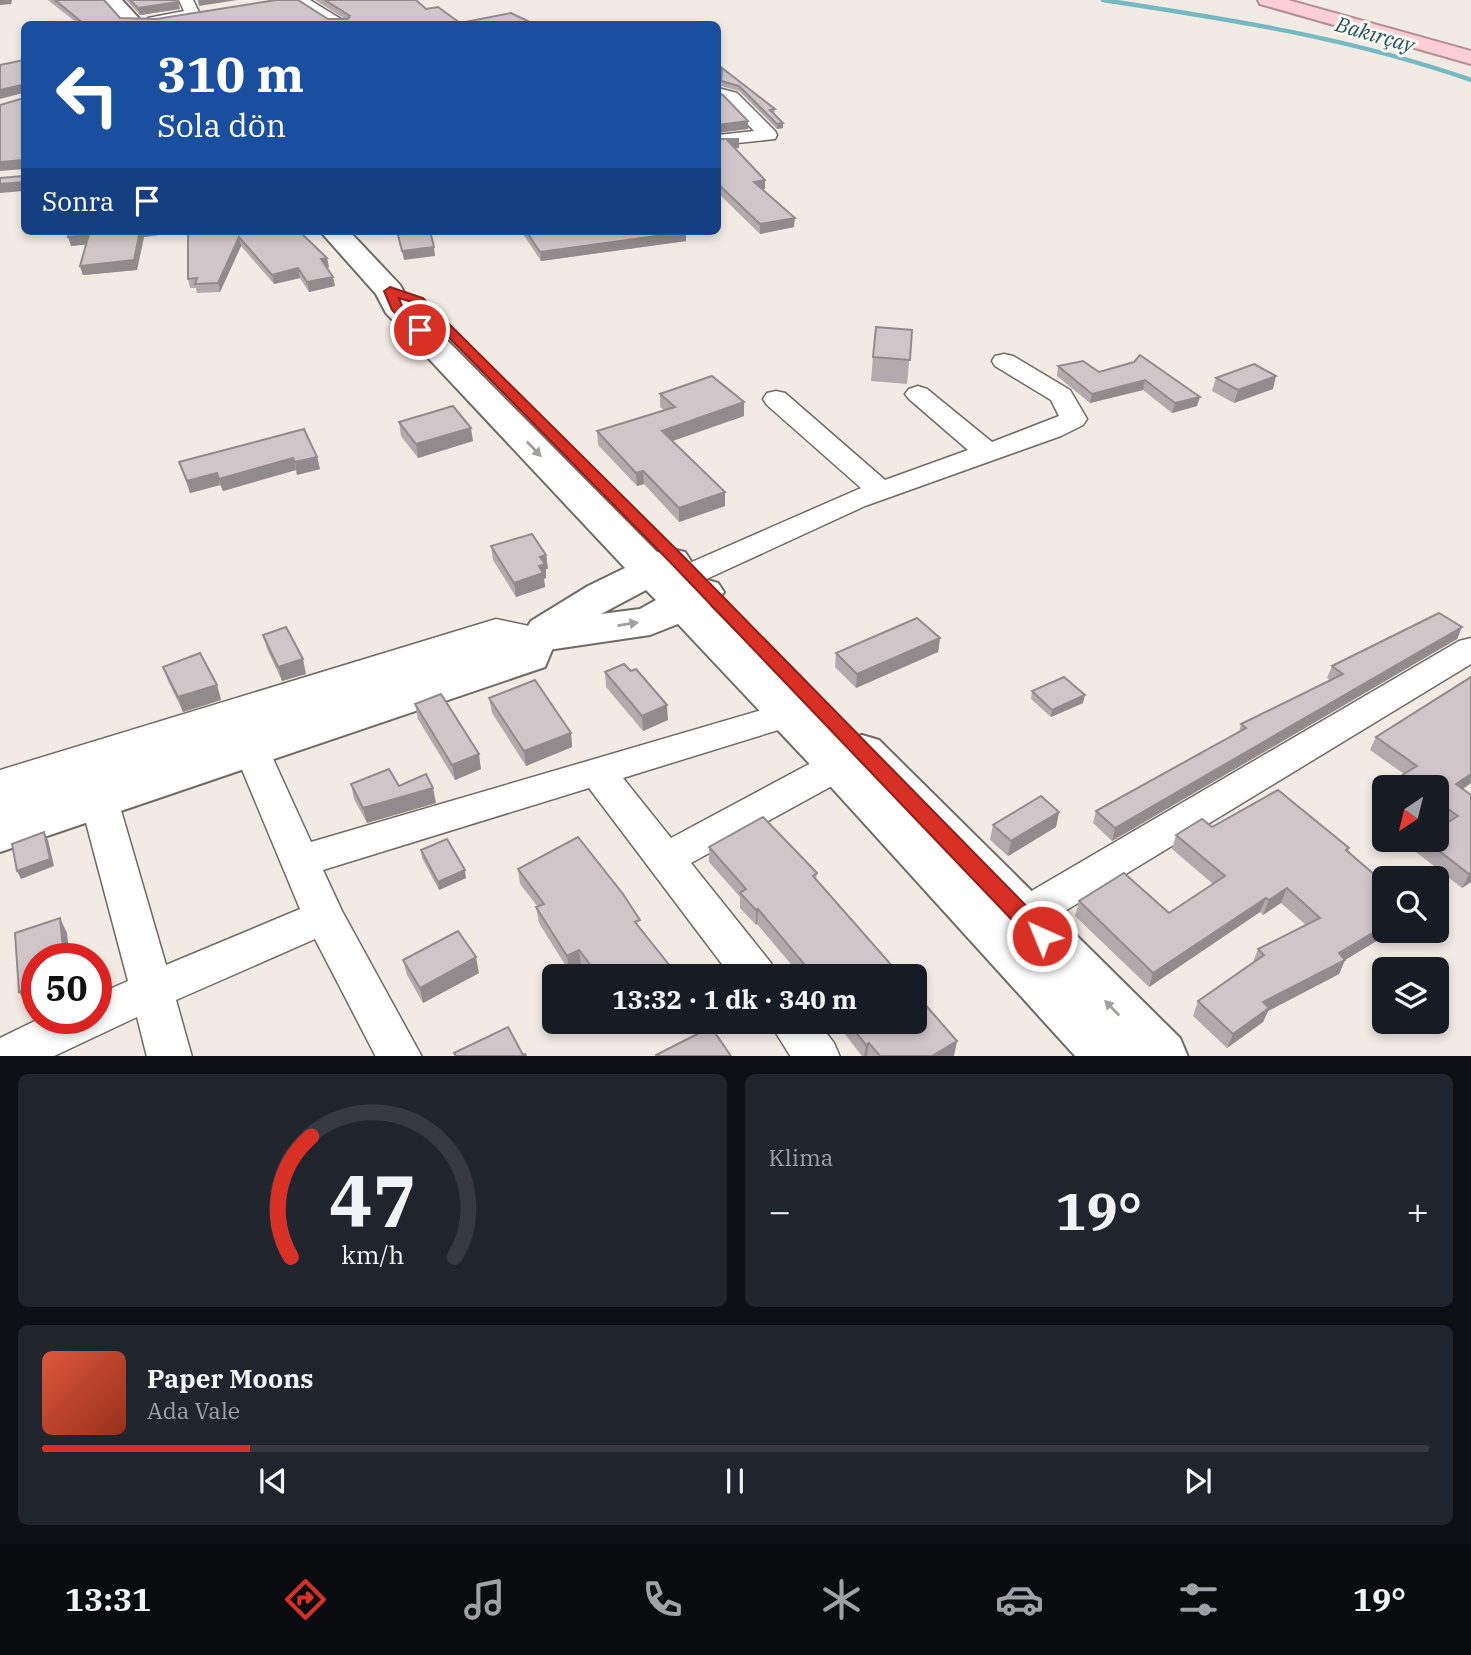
<!DOCTYPE html>
<html lang="tr">
<meta charset="utf-8">
<style>
:root{--surface:#171b24;--page:#20242c;--text:#f1f3f6;--muted:#9ea1a6;--line:#363941;--accent:#d93025}
body{margin:0;font-family:"IBM Plex Serif",serif;background:var(--page);color:var(--text);height:100vh;display:flex;flex-direction:column;font-size:26px;white-space:nowrap}
*{box-sizing:border-box;margin:0}
p{font-size:23px;color:var(--muted)}
.icon{flex:none;width:38px;height:38px;fill:none;stroke:currentColor;stroke-width:2;stroke-linecap:round;stroke-linejoin:round}
.map{position:relative;height:1056px;overflow:hidden}
.side{display:flex;flex-direction:column;gap:18px;padding:18px;background:#0d0f14;flex:1}
.side>*{flex:none}
.top-card{position:absolute;left:21px;top:21px;width:700px;height:214px;border-radius:10px;box-shadow:0 4px 10px #0003;background:#1a4fa0;color:#fff;overflow:hidden}
.needle{width:46px;rotate:215deg}
.controls{position:absolute;left:1372px;top:775px;display:grid;gap:14px}
.controls a{display:grid;place-items:center;width:77px;height:77px;border-radius:10px;background:var(--surface);box-shadow:0 4px 10px #0003;font-size:35px}
.speed{position:absolute;left:21px;top:943px;display:flex;gap:14px;font-size:35px;font-weight:700;text-align:center}
.speed>*{display:grid;place-content:center;width:91px;height:91px;border-radius:50%;background:var(--surface);box-shadow:0 4px 10px #0003;line-height:1}
.speed .limit{border:10px solid #d22;background:#fff;color:#111}
.pin{position:absolute;display:grid;place-items:center;width:60px;height:60px;color:#fff;margin:-30px;border:4px solid #fff;border-radius:50%;box-shadow:0 2px 7px #0007}
.me{position:absolute;width:77px;margin:-38px;rotate:316deg;stroke-linejoin:round;filter:drop-shadow(0 0 5px #0008)}
.turn{display:flex;align-items:center;gap:24px;height:147px;padding:0 21px;font-size:32px}
.turn .icon{width:91px;height:91px;stroke-width:2.5}
.turn b{display:block;font-size:49px;line-height:60px}
.then{display:flex;align-items:center;height:66px;padding:0 21px;background:#0003;gap:14px;font-size:26px}
.big{font-size:52px;font-weight:800;line-height:1.1}
.side .card{flex:1;display:flex;flex-direction:column;justify-content:center;gap:10px;min-width:0;padding:0 24px;border-radius:10px;background:var(--page)}
.side .dial{align-items:center;gap:0}
.dial svg{height:182px;overflow:visible;fill:none;stroke:var(--line);stroke-width:7;stroke-linecap:round;text-anchor:middle}
.dial text{fill:var(--text);stroke:none}
.song{display:flex;align-items:center;gap:21px}
.cover{width:84px;height:84px;border-radius:10px;background:linear-gradient(135deg,hsl(10 70% 55%),hsl(10 70% 35%))}
.played{height:7px;border-radius:4px;background:linear-gradient(90deg,var(--accent) 15%,var(--line) 15%)}
.keys{display:flex;justify-content:space-around;direction:ltr}
.heat{display:flex;justify-content:space-between;align-items:center;font-size:38px;direction:ltr}
.side .tiles{flex:1;display:grid;gap:18px;grid-template-columns:1fr 1fr}
.card:last-child{grid-column:span 2}
.trip{position:absolute;left:542px;top:964px;width:385px;height:70px;border-radius:10px;background:var(--surface);box-shadow:0 4px 10px #0003;font-weight:800;line-height:70px;text-align:center}
.tabs{display:flex;height:112px;justify-content:space-around;align-items:center;background:#090b0e;color:var(--muted)}
.tabs .icon{width:49px;height:49px}
.tabs .selected{color:var(--accent)}
.tabs b{font-size:32px;color:var(--text)}
.map>svg:first-child{display:block}
</style>
<div class="map">
<svg width="1471" height="1057" viewBox="0 0 1471 1057">
<rect width="100%" height="100%" fill="#f2ebe4"/>
<g fill="none" stroke-linecap="round" stroke-linejoin="round">
<path stroke="#75b9c3" stroke-width="4.5" d="M 1103,0 C 1228,19 1351,38 1471,80"/>
<g stroke="#706a64" stroke-width="3">
<g id="minor">
<polygon points="179,0 193,0 200,14 198,17 148,24 145,21 148,18 184,11"/>
<polygon points="293,0 310,0 349,24 331,24"/>
<polygon points="718,88 737,93 775,131 777,135 775,139 718,145 718,135 754,131 725,101 718,98"/>
<polygon points="1004,354 1013,356 1070,390 1087,419 1083,425 1061,436 865,506 700,582 689,585 678,582 673,575 678,568 861,488 767,405 763,399 767,393 776,391 785,393 885,480 968,450 909,399 905,394 909,389 918,386 927,389 992,442 1059,416 1051,400 995,366 992,361 995,356"/>
<polygon points="496,619 548,630 552,638 548,646 536,649 497,641 0,798 0,770"/>
<polygon points="1471,638 1471,664 1037,928 1023,933 1009,928 1003,916 1009,904 1459,641"/>
<polygon points="789,702 801,705 807,714 801,723 623,778 671,838 826,755 839,751 852,755 857,765 852,775 691,863 771,963 777,976 731,976 589,788 323,870 342,911 422,1057 376,1057 315,939 176,1000 192,1057 147,1057 137,1017 52,1057 0,1057 0,1038 41,1018 96,1018 96,995 128,981 80,800 86,790 99,786 112,790 118,800 166,965 300,909 233,748 238,739 251,735 264,739 311,842"/>
<polygon points="769,1022 818,1022 834,1043 840,1057 791,1057"/>
</g>
</g>
<g stroke="#706a64" stroke-width="4">
<polygon id="tertiary" points="536,624 551,628 557,638 545,667 0,852 0,814 511,648 521,628"/>
</g>
<g stroke="#706a64" stroke-width="4">
<g id="secondary">
<polygon points="103,0 122,0 144,24 124,24"/>
<path d="M 320,231 L 349,231 L 400,285 L 410,303 L 657,552 L 671,549 L 685,552 L 691,561 L 685,570 L 678,573 L 688,584 L 704,579 L 718,583 L 724,592 L 718,601 L 710,606 L 845,741 L 862,735 L 879,740 L 1180,1038 L 1188,1057 L 1076,1057 L 822,777 L 678,624 L 650,635 L 541,651 L 0,832 L 0,794 L 528,626 L 531,621 L 588,586 L 625,568 L 386,313 L 376,294 ZM 646,590 L 656,600 L 640,609 L 601,614 Z"/>
</g>
</g>
<g stroke="#b48e93" stroke-width="4">
<polygon id="trunk" points="1258,0 1288,0 1471,51 1471,64 1260,4"/>
</g>
<use href="#minor" fill="#fff" fill-rule="evenodd"/>
<use href="#tertiary" fill="#fff" fill-rule="evenodd"/>
<use href="#secondary" fill="#fff" fill-rule="evenodd"/>
<use href="#trunk" fill="#fccfd6" fill-rule="evenodd"/>
</g>
<g fill="#b3aaae">
<polygon points="48,0 104,0 120,18 156,19 345,19 315,0 416,0 426,9 460,23 534,24 78,24"/>
<polygon points="126,0 178,0 180,9 140,15"/>
<polygon points="722,68 775,109 774,115 783,128 777,129 739,91 721,86"/>
<polygon points="718,139 739,148 735,148 765,189 762,189 794,227 760,234 719,194"/>
<polygon points="70,231 299,231 329,267 327,268 333,277 335,286 309,292 300,278 274,284 241,246 220,292 197,293 196,288 190,288 188,279 188,231 144,237 137,270 83,275 80,266 86,244 71,246"/>
<polygon points="521,231 685,231 686,241 541,261"/>
<polygon points="912,330 907,384 871,381 873,357"/>
<polygon points="1134,362 1197,406 1172,413 1143,390 1090,403 1057,376 1058,366 1099,372"/>
<polygon points="1216,378 1273,389 1234,403 1212,391"/>
<polygon points="660,394 744,416 673,441 725,492 725,506 679,522 644,484 637,486 598,445 597,431 664,410 660,407"/>
<polygon points="399,422 473,441 418,458 401,436"/>
<polygon points="317,457 320,469 297,475 296,470 223,491 220,485 190,493 179,462"/>
<polygon points="491,546 546,555 548,569 546,569 546,578 544,579 545,587 516,597 493,560"/>
<polygon points="1462,627 1457,639 1112,841 1093,823 1096,811 1239,732 1241,724 1330,680 1327,678 1332,666"/>
<polygon points="263,635 306,674 282,681 267,649"/>
<polygon points="940,638 938,652 856,688 835,667 836,653"/>
<polygon points="163,667 217,685 221,700 183,712 168,681"/>
<polygon points="605,672 668,720 643,731 606,687"/>
<polygon points="1032,691 1083,703 1051,717 1031,699"/>
<polygon points="489,698 571,733 572,747 526,766 492,713"/>
<polygon points="415,704 481,769 455,780 418,719"/>
<polygon points="1376,737 1471,783 1463,789 1471,795 1471,882 1462,888 1416,852 1421,840 1437,840 1444,825 1437,819 1437,788 1396,788 1401,776 1404,774 1370,750"/>
<polygon points="351,784 399,786 436,803 367,823 354,799"/>
<polygon points="1059,812 1056,827 1008,856 990,840 993,825"/>
<polygon points="1212,827 1349,848 1347,851 1384,931 1393,931 1345,960 1339,974 1268,1011 1263,1022 1227,1048 1193,1016 1198,1001 1253,962 1258,949 1306,925 1281,903 1263,915 1260,912 1149,987 1075,916 1079,901 1169,913 1213,884 1172,849 1176,835"/>
<polygon points="709,847 817,873 816,879 901,976 801,976 757,924 756,925 740,908 740,897 709,862"/>
<polygon points="421,850 466,878 439,890 422,858"/>
<polygon points="518,869 640,929 670,966 671,976 590,976 581,965 569,971 539,923 536,907 538,907 520,884"/>
<polygon points="403,960 479,973 423,1003 407,975"/>
<polygon points="838,1022 915,1022 954,1056 862,1056 840,1028 840,1025"/>
</g>
<g fill="#928b8d">
<polygon points="0,0 12,0 11,4 0,5"/>
<polygon points="198,0 237,0 199,6"/>
<polygon points="178,2 180,9 140,15 138,8"/>
<polygon points="21,85 23,93 0,99 0,90"/>
<polygon points="748,121 748,129 718,133 718,125"/>
<polygon points="783,123 783,128 777,129 777,124"/>
<polygon points="739,139 739,148 728,149 728,141"/>
<polygon points="23,160 24,169 0,171 0,162"/>
<polygon points="765,180 765,189 754,191 754,182"/>
<polygon points="24,182 24,191 0,193 0,184"/>
<polygon points="795,218 794,227 760,234 760,224"/>
<polygon points="140,231 188,231 144,237 137,270 83,275 80,266"/>
<polygon points="361,231 376,231 362,234"/>
<polygon points="686,232 686,241 541,261 540,252"/>
<polygon points="89,234 92,244 71,246 68,237"/>
<polygon points="239,237 241,246 220,292 218,283"/>
<polygon points="434,247 435,256 404,260 402,251"/>
<polygon points="327,258 329,267 323,269 321,259"/>
<polygon points="298,268 300,278 274,284 272,275"/>
<polygon points="333,277 335,286 309,292 307,282"/>
<polygon points="1276,376 1273,389 1234,403 1238,390"/>
<polygon points="1145,380 1143,390 1090,403 1092,394"/>
<polygon points="1200,397 1197,406 1172,413 1175,403"/>
<polygon points="744,402 744,416 663,444 662,431"/>
<polygon points="471,428 473,441 418,458 416,444"/>
<polygon points="317,457 320,469 297,475 295,462"/>
<polygon points="293,458 296,470 223,491 219,479"/>
<polygon points="643,471 644,484 637,486 636,473"/>
<polygon points="217,473 220,485 190,493 187,481"/>
<polygon points="725,492 725,506 679,522 679,508"/>
<polygon points="546,555 548,569 546,569 546,578 544,579 545,587 516,597 514,583 540,557"/>
<polygon points="1462,627 1457,639 1112,841 1115,828"/>
<polygon points="940,638 938,652 856,688 857,674"/>
<polygon points="303,659 306,674 282,681 278,667"/>
<polygon points="217,685 221,700 183,712 178,697"/>
<polygon points="1085,695 1083,703 1051,717 1052,710"/>
<polygon points="667,705 668,720 643,731 642,716"/>
<polygon points="571,733 572,747 526,766 524,751"/>
<polygon points="479,754 481,769 455,780 452,765"/>
<polygon points="1471,774 1471,783 1450,798 1456,784"/>
<polygon points="433,788 436,803 367,823 363,808"/>
<polygon points="1059,812 1056,827 1008,856 1011,841"/>
<polygon points="44,832 48,840 54,866 21,879 17,871"/>
<polygon points="465,870 466,878 439,890 438,882"/>
<polygon points="1471,873 1471,882 1462,888 1469,874"/>
<polygon points="1287,888 1281,903 1263,915 1269,900"/>
<polygon points="1266,898 1260,912 1149,987 1153,973"/>
<polygon points="758,909 757,924 756,925 756,910"/>
<polygon points="60,918 67,933 70,959 64,959"/>
<polygon points="1384,926 1384,931 1393,931 1345,960 1339,974 1268,1011 1263,1022 1227,1048 1233,1034 1263,1002"/>
<polygon points="579,950 581,965 569,971 567,956"/>
<polygon points="476,957 479,973 423,1003 420,988"/>
<polygon points="670,966 671,976 652,976"/>
<polygon points="37,985 37,1003 27,1007 19,992"/>
<polygon points="957,1041 954,1056 932,1056"/>
<polygon points="869,1043 867,1056 864,1056 866,1045"/>
</g>
<g fill="#d0c6ca" stroke="#928b8d" stroke-width="2">
<polygon points="55,0 104,0 120,18 156,19 276,0 298,0 328,19 348,19 350,16 325,0 416,0 426,9 438,7 460,23 511,13 534,24 84,24"/>
<polygon points="130,0 178,0 178,2 138,8"/>
<polygon points="24,60 24,182 0,184 0,178 23,176 23,160 0,162 0,105 24,98 24,88 21,85 0,90 0,65"/>
<polygon points="722,68 775,109 770,110 783,123 777,124 739,86 721,81"/>
<polygon points="719,93 723,95 748,121 718,125"/>
<polygon points="718,139 739,139 728,141 765,180 754,182 795,218 760,224 719,185 718,186"/>
<polygon points="70,231 140,231 134,260 80,266 89,234 68,237"/>
<polygon points="188,231 299,231 327,258 321,259 333,277 307,282 298,268 272,275 239,237 218,283 195,284 197,278 188,279"/>
<polygon points="397,231 430,231 434,247 402,251"/>
<polygon points="526,231 685,231 686,232 540,252"/>
<polygon points="876,327 912,330 910,360 873,357"/>
<polygon points="1140,355 1200,397 1175,403 1145,380 1092,394 1058,366 1083,361 1099,372 1134,362"/>
<polygon points="1254,364 1276,376 1238,390 1216,378"/>
<polygon points="712,376 744,402 662,431 725,492 679,508 643,471 636,473 597,431 675,407 660,394"/>
<polygon points="453,406 471,428 416,444 399,422"/>
<polygon points="304,429 317,457 295,462 293,458 219,479 217,473 187,481 179,462"/>
<polygon points="532,534 546,555 540,557 545,564 539,566 543,573 514,583 491,546"/>
<polygon points="1439,613 1462,627 1115,828 1096,811 1246,728 1241,724 1343,674 1332,666"/>
<polygon points="917,618 940,638 857,674 836,653"/>
<polygon points="286,627 303,659 278,667 263,635"/>
<polygon points="200,653 217,685 178,697 163,667"/>
<polygon points="624,664 631,671 636,669 667,705 642,716 605,672"/>
<polygon points="1064,677 1085,695 1052,710 1032,691"/>
<polygon points="1471,677 1471,774 1456,784 1471,795 1471,873 1469,874 1425,840 1437,840 1437,829 1458,816 1437,801 1437,788 1417,788 1401,776 1417,766 1376,737"/>
<polygon points="535,680 571,733 524,751 489,698"/>
<polygon points="441,694 479,754 452,765 415,704"/>
<polygon points="389,769 399,786 426,774 433,788 363,808 351,784"/>
<polygon points="1278,790 1349,848 1346,850 1384,883 1384,926 1339,953 1345,960 1263,1002 1269,1008 1233,1034 1198,1001 1264,955 1258,949 1320,918 1287,888 1269,900 1266,898 1153,973 1079,901 1124,873 1169,913 1225,876 1176,835 1202,819 1212,827"/>
<polygon points="1041,796 1059,812 1011,841 993,825"/>
<polygon points="763,817 817,873 813,876 901,976 814,976 758,909 756,910 740,893 746,889 709,847"/>
<polygon points="44,832 50,859 17,871 12,844"/>
<polygon points="578,837 623,894 640,920 635,922 670,966 652,976 599,976 579,950 567,956 536,907 544,904 518,869"/>
<polygon points="447,839 465,870 438,882 421,850"/>
<polygon points="60,918 64,959 37,959 37,985 19,992 15,933"/>
<polygon points="458,931 476,957 420,988 403,960"/>
<polygon points="915,993 957,1041 932,1056 880,1056 869,1043 866,1045 848,1022 915,1022"/>
<polygon points="508,1027 523,1055 525,1054 526,1056 456,1056 454,1053"/>
<polygon points="711,1027 731,1056 657,1056 656,1055"/>
</g>
<defs><path id="oneway-solid" d="M-6-.8H1V-3.2L6.5 0L1 3.2V.8H-6Z" transform="scale(1.75)"/></defs>
<g fill="#a1a09f">
<use href="#oneway-solid" transform="translate(534 449) rotate(46)"/>
<use href="#oneway-solid" transform="translate(628 624) rotate(-9)"/>
<use href="#oneway-solid" transform="translate(1112 1008) rotate(-134)"/>
</g>
<polygon fill="#d93025" stroke="#8d1f18" stroke-width="2" points="390,287 423,298 682,555 1050,930 1053,936 1050,943 1042,946 1034,943 670,562 415,303 399,298 402,306 424,327 424,333 415,333 392,310 384,291"/>
<g text-anchor="middle" dominant-baseline="central" stroke-width="6" stroke-linejoin="round" paint-order="stroke">
<g font-size="21" font-style="italic" fill="#1a555d" stroke="#fef9f3">
<text transform="translate(1375 34) rotate(16)">Bakırçay</text>
</g>
</g>
</svg>
<div class="controls">
<a><svg class="needle" viewBox="-14 -14 28 28"><path d="M0-13l5 13h-10z" fill="#e53935"/><path d="M0 13l5-13h-10z" fill="#9ea1a6"/></svg></a>
<a><svg class="icon" aria-label="search" viewBox="0 0 24 24"><circle cx="10" cy="10" r="6"/><path d="M15 15l6 6"/></svg></a>
<a><svg class="icon" aria-label="layers" viewBox="0 0 24 24"><path d="M12 4l9 5-9 5-9-5zM3 14l9 5 9-5"/></svg></a>
</div>
<div class="speed"><div class="limit">50</div></div>
<div class="pin" style="left:420px;top:330px;background:#d93025"><svg class="icon" aria-label="arrive" viewBox="0 0 24 24"><path d="M6 21V4h12l-3 4 3 4H6"/></svg></div>
<svg class="me" style="left:1042px;top:936px" viewBox="-20 -20 40 40"><circle r="17" fill="#d93025" stroke="#fff" stroke-width="3"/><path d="M0-11L8 9 0 5-8 9z" fill="#fff"/></svg>
<div class="trip">13:32 · 1 dk · 340 m</div>
<div class="top-card">
<div class="turn"><svg class="icon" aria-label="left" viewBox="0 0 24 24"><path d="M17 20v-9H6M10 6l-5 5 5 5"/></svg><div><b>310 m</b>Sola dön</div></div>
<div class="then">Sonra<svg class="icon" aria-label="arrive" viewBox="0 0 24 24"><path d="M6 21V4h12l-3 4 3 4H6"/></svg></div>
</div>
</div>
<section class="side">
<div class="tiles">
<div class="card dial"><svg viewBox="0 0 100 80">
<path d="M14 69A42 42 0 1 1 86 69"/>
<path d="M14 69A42 42 0 0 1 23 16" stroke="#d93025"/>
<text x="50" y="56" font-size="32" font-weight="700">47</text>
<text x="50" y="72" font-size="11">km/h</text>
</svg></div>
<div class="card"><p>Klima</p>
<div class="heat"><a>−</a><b class="big">19°</b><a>+</a></div>
</div>
<div class="card">
<div class="song"><i class="cover"></i><div><b>Paper Moons</b><p>Ada Vale</p></div></div>
<div class="played"></div>
<div class="keys"><svg class="icon" aria-label="previous" viewBox="0 0 24 24"><path d="M18 5L8 12l10 7zM5 5v14"/></svg><svg class="icon" aria-label="pause" viewBox="0 0 24 24"><path d="M8 5v14M16 5v14"/></svg><svg class="icon" aria-label="next" viewBox="0 0 24 24"><path d="M6 5l10 7-10 7zM19 5v14"/></svg></div>
</div>
</div>
</section>
<nav class="tabs">
<b>13:31</b>
<svg class="icon selected" aria-label="directions" viewBox="0 0 24 24"><path d="M12 3l9 9-9 9-9-9zM9 14v-3h6M13 9l2 2-2 2"/></svg>
<svg class="icon" aria-label="music" viewBox="0 0 24 24"><path d="M9 18V5l10-2v13"/><circle cx="6" cy="18" r="3"/><circle cx="16" cy="16" r="3"/></svg>
<svg class="icon" aria-label="phone" viewBox="0 0 24 24"><path d="M5 4h4l2 5-3 2q2 4 5 5l2-3 5 2v4C11 20 4 13 5 4z"/></svg>
<svg class="icon" aria-label="climate" viewBox="0 0 24 24"><path d="M12 3v18M4 7l16 10M4 17L20 7"/></svg>
<svg class="icon" aria-label="car" viewBox="0 0 24 24"><path d="M5 17H2v-5l4-1 3-4h7l3 4 3 1v5h-3M9 17h6M6 11h13"/><circle cx="7" cy="17" r="2"/><circle cx="17" cy="17" r="2"/></svg>
<svg class="icon" aria-label="filters" viewBox="0 0 24 24"><path d="M4 7h16M4 17h16"/><circle cx="9" cy="7" r="2"/><circle cx="15" cy="17" r="2"/></svg>
<b>19°</b>
</nav>
